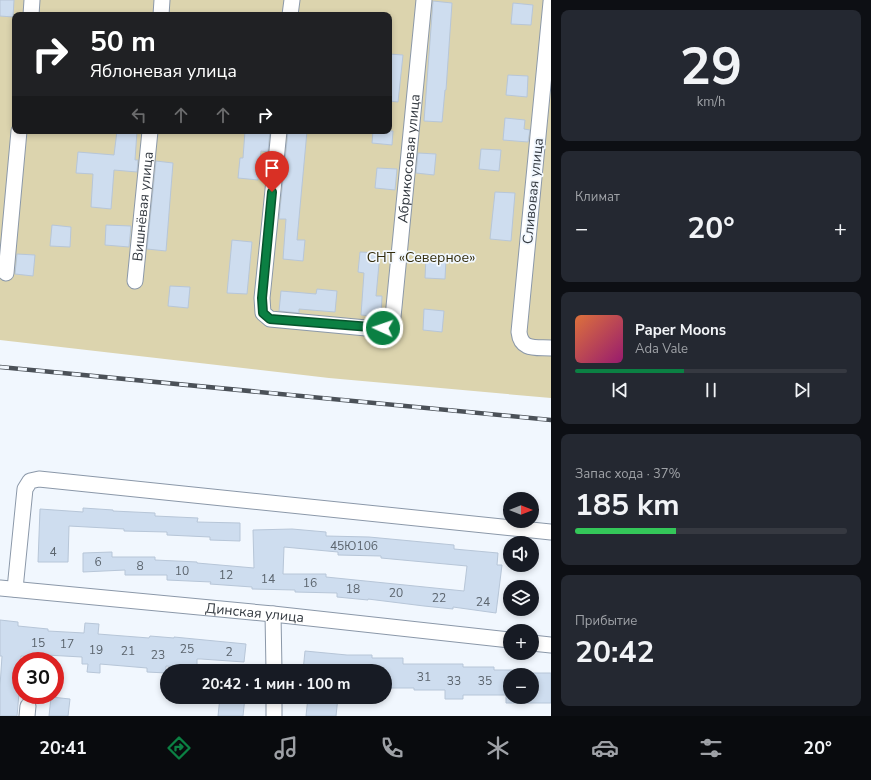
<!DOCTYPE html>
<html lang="ru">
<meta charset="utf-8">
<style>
:root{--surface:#171b24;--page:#242831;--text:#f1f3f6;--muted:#9ea1a6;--line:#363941;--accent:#0b8043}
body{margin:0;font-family:"Nunito Sans",sans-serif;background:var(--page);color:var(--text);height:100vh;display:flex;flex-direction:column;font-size:15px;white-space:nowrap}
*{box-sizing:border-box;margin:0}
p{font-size:13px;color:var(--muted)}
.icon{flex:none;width:22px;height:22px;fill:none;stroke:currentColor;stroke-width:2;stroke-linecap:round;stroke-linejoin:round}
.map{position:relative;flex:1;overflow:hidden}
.side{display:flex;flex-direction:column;gap:10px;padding:10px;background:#0d0f14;width:320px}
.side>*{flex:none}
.banner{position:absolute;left:12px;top:12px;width:380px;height:122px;border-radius:8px;box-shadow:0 2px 6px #0003;background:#202124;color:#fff;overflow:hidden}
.needle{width:26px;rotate:90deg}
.controls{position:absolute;left:503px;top:492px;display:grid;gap:8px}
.controls a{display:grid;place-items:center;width:36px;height:36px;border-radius:50%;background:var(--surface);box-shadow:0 2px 6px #0003;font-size:20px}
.speed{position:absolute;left:12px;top:652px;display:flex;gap:8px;font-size:20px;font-weight:700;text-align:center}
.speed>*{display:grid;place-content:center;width:52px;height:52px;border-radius:50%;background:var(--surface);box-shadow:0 2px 6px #0003;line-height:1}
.speed .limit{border:6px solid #d22;background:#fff;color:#111}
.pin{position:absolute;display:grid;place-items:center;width:34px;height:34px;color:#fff;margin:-41px -17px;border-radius:50% 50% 50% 0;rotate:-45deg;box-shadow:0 0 4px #0007}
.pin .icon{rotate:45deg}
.me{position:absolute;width:44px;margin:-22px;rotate:273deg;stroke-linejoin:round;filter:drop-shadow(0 0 3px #0008)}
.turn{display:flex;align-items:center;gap:14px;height:84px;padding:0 12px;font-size:18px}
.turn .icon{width:52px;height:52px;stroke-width:2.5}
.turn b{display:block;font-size:28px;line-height:34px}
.lanes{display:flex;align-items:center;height:38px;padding:0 12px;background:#0003;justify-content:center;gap:20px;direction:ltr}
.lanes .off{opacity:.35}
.big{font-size:30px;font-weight:700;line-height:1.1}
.side .tile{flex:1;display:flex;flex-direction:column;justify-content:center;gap:6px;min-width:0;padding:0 14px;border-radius:8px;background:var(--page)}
.side .dial{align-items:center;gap:0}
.dial b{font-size:52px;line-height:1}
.song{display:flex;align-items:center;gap:12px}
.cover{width:48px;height:48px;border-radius:6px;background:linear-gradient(135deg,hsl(20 70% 55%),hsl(320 70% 35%))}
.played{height:4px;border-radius:2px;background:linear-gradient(90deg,var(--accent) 40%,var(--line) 40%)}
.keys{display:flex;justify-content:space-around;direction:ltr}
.heat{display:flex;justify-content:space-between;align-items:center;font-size:22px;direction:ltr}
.charge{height:6px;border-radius:3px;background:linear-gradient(90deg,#34c759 37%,var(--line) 0)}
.trip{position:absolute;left:160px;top:664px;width:232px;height:40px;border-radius:20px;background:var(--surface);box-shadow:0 2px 6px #0003;font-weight:700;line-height:40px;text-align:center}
.tabs{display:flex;height:64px;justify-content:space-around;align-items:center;background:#090b0e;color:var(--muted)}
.tabs .icon{width:28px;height:28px}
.tabs .active{color:var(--accent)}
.tabs b{font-size:18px;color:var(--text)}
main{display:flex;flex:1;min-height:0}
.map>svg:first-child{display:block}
</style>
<main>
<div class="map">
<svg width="551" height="716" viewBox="0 0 551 716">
<rect width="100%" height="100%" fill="#f1f7fe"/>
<path fill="#dcd4ae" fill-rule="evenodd" d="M 0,0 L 551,0 L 551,398 L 329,378 L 0,340 ZM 15,15 L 389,15 L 389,131 L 15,131 Z"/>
<g fill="#ceddef" stroke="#b7c6d8" fill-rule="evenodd">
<polygon points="0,0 14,0 13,17 0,16"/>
<polygon points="433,1 452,3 446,90 445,90 442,122 424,121"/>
<polygon points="513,3 533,5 531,25 511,24"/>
<polygon points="389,54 403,55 398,102 389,101"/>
<polygon points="508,75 528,76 527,97 506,95"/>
<polygon points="505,118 525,120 524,129 530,130 528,142 503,140"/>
<polygon points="117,131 137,131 135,160 138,160 137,172 114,170 111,209 91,207 93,174 76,173 78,152 114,155"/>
<polygon points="245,131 270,131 268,152 261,151 258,180 238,178 240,158 243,158"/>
<polygon points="288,131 307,131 297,240 305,240 303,261 283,259 286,219 279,219"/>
<polygon points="373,131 393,131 392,145 372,143"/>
<polygon points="481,149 501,150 499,171 479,169"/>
<polygon points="418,153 436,154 434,175 416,173"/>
<polygon points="156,161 173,163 166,251 147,249"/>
<polygon points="377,168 397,169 395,190 375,188"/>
<polygon points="495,192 515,193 511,241 490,239"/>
<polygon points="52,225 71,227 70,247 50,246"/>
<polygon points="106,225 131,226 129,247 105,245"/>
<polygon points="232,240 252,242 247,294 227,293"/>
<polygon points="360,252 380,253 376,296 382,296 381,317 361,315 364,273 358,272"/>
<polygon points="17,254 35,255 33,276 15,274"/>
<polygon points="426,257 446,259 445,279 425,278"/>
<polygon points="170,286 190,287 188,308 168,306"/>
<polygon points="317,289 337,291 335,312 299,309 299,313 279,311 281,291 316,294"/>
<polygon points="424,309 444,311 442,332 423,330"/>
<polygon points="83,508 113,510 113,511 155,513 155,516 198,518 197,522 240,523 240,541 210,540 210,537 167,535 167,532 124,531 124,529 69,526 68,562 38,562 40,509 83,512"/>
<path d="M 292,529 L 326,532 L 326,536 L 369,537 L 454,545 L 454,549 L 498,553 L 497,565 L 502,565 L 496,613 L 453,607 L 453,609 L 424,606 L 368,599 L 368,600 L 337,597 L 337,593 L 295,592 L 295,590 L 252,589 L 252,587 L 210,584 L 211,582 L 167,580 L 167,575 L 125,575 L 125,570 L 83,572 L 83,553 L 112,552 L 112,557 L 155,557 L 155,560 L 197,562 L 197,563 L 254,568 L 253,530 ZM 284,547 L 338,552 L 338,555 L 381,556 L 381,558 L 467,566 L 464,591 L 326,577 L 326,574 L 283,574 Z"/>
<polygon points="0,620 18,622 18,626 48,629 48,631 84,633 85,623 99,624 98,634 149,638 150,636 174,638 174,637 246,644 244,662 201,659 197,659 197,669 166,666 166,673 147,672 147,668 100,664 100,673 87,672 88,664 82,664 82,657 46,655 46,658 21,656 21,693 19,693 17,716 0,716 0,686 2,656 0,656"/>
<path d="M 305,651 L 347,655 L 372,655 L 372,658 L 403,658 L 403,664 L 463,664 L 463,667 L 494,667 L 494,670 L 524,670 L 524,673 L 551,673 L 551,703 L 506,703 L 506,695 L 463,695 L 463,699 L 445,699 L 445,690 L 414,690 L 414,688 L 386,688 L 386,671 L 303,671 ZM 510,675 L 532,675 L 532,697 L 510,697 Z"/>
<polygon points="51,697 70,699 68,716 49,716"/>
<polygon points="220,697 245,697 243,716 218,716"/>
<polygon points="308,697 338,697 336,716 306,716"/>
</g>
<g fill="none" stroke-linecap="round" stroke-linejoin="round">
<g stroke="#8b98a9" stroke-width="17">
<g id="minor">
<path d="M 551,2 L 519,332 C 521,351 536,347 551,348"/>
<polyline points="31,15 32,0"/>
<polyline points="161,15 162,0"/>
<polyline points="290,15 292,0"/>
<path id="s1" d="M 279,131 L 262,298 L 263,313 L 270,319 L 377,329 L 383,328 L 390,325 L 393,317 L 424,0"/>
<polyline points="6,273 19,131"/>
<path id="s2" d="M 135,281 L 150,131"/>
<path id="s3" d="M 0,588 L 273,614 L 510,640"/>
<polyline points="15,589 25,489 30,481 39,479 551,532"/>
<polyline points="273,614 274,671"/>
<polyline points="532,643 551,645"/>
<polyline points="274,697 274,716"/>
<polyline points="27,716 28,706"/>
</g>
</g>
<use href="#minor" stroke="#fff" stroke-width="15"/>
<g stroke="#4b5158" stroke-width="4.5">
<polyline id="rail" points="0,367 551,420"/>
</g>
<use href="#rail" stroke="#f1f7fe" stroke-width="3" stroke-dasharray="9" stroke-linecap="butt"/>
</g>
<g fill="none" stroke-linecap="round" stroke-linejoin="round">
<g stroke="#07532c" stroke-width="10">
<polyline id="route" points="272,192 262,298 263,313 270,319 383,328"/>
</g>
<use href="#route" stroke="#0b8043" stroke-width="7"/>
</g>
<g text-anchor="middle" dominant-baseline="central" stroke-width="3.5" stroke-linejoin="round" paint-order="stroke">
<g font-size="12" fill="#5b646d">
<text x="354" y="546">45Ю106</text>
<text x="53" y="552">4</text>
<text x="98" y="562">6</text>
<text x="140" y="566">8</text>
<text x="182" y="571">10</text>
<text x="226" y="575">12</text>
<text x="268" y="579">14</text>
<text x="310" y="583">16</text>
<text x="353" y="589">18</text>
<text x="396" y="593">20</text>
<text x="439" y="598">22</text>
<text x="483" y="602">24</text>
<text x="38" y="643">15</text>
<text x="67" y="644">17</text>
<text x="187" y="649">25</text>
<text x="96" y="650">19</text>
<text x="128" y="651">21</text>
<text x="229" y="652">2</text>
<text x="158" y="655">23</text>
<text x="424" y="677">31</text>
<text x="454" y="681">33</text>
<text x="485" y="681">35</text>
</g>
<g font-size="14" fill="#353b42" stroke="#f1f7fe">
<text stroke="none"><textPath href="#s1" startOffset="481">Абрикосовая улица</textPath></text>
<text transform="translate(533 191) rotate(-84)">Сливовая улица</text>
<text stroke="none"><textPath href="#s2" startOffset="75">Вишнёвая улица</textPath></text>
<text stroke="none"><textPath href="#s3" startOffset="256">Динская улица</textPath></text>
</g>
<g font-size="14" fill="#332c0b" stroke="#f1f7fe">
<text x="421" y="257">СНТ «Северное»</text>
</g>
</g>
</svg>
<div class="controls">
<a><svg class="needle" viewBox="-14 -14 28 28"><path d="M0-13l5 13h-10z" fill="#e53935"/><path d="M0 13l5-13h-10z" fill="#9ea1a6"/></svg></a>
<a><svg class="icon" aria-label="sound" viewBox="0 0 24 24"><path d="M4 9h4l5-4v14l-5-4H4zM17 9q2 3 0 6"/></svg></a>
<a><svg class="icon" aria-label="layers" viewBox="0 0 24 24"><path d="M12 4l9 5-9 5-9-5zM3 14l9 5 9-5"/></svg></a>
<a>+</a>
<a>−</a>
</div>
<div class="speed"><div class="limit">30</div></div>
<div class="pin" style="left:272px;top:192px;background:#d93025"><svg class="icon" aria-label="arrive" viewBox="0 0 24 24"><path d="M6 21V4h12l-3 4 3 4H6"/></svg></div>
<svg class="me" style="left:383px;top:328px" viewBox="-20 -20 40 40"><circle r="17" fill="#0b8043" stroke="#fff" stroke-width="3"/><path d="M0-11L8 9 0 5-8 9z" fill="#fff"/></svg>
<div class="trip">20:42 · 1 мин · 100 m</div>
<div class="banner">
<div class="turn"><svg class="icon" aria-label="right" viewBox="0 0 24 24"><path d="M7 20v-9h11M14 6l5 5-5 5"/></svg><div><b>50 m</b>Яблоневая улица</div></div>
<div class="lanes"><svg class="icon off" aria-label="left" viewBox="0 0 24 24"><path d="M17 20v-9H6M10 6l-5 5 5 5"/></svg><svg class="icon off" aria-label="ahead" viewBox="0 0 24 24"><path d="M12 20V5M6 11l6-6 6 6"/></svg><svg class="icon off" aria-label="ahead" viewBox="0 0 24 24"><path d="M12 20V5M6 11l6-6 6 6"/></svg><svg class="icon" aria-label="right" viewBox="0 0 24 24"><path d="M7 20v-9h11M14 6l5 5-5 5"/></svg></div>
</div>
</div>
<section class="side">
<div class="tile dial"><b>29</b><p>km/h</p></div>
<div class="tile"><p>Климат</p>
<div class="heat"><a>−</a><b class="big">20°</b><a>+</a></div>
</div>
<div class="tile">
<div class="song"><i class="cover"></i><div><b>Paper Moons</b><p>Ada Vale</p></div></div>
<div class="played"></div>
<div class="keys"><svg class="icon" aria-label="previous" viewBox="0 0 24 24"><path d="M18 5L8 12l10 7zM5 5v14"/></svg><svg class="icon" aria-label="pause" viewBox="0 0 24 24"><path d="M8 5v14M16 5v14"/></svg><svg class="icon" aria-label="next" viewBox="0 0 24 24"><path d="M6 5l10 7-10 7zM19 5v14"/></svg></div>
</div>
<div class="tile"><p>Запас хода · 37%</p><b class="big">185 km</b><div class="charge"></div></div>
<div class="tile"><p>Прибытие</p><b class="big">20:42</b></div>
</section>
</main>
<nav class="tabs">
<b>20:41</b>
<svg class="icon active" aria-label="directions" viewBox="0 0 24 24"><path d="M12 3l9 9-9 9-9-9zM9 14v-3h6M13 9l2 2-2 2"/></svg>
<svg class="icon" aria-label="music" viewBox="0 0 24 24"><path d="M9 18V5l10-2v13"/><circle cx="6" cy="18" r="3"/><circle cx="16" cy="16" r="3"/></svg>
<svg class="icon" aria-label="phone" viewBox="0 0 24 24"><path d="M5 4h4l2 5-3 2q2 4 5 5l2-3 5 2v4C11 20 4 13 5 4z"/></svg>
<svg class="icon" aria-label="climate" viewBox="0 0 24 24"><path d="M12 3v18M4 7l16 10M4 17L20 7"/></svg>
<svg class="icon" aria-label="car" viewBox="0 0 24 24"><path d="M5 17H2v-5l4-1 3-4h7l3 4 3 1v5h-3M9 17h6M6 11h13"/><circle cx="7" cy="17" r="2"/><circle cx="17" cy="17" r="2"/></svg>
<svg class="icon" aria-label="filters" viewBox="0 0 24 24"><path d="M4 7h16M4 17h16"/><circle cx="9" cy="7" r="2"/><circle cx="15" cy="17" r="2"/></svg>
<b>20°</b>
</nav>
